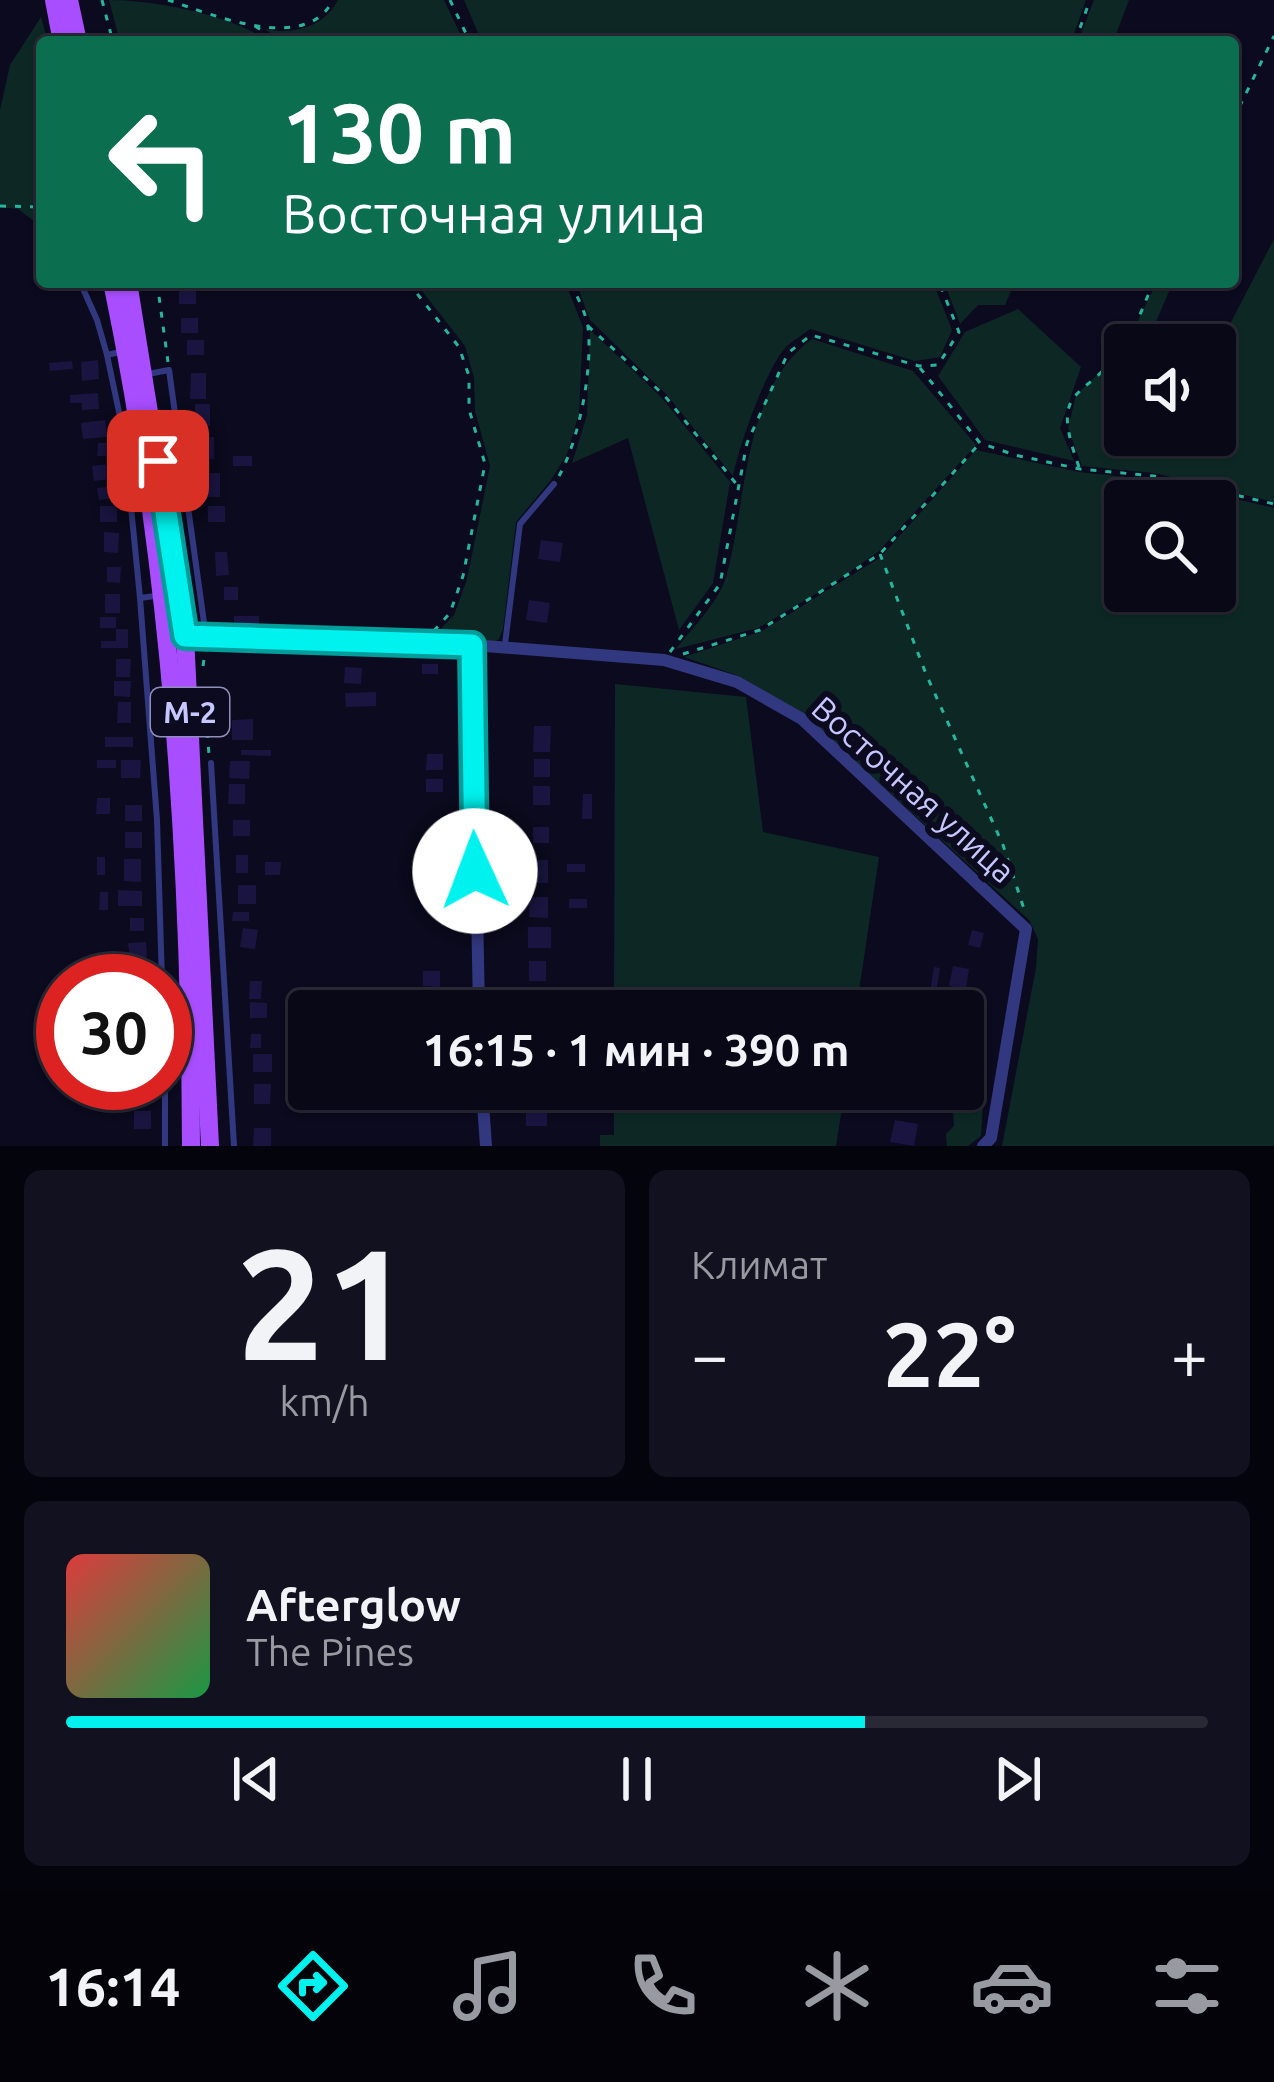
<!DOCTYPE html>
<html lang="ru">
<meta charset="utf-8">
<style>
:root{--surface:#080816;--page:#11111f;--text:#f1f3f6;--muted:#989aa1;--line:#292935;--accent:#00f2ee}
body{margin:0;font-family:Ubuntu,sans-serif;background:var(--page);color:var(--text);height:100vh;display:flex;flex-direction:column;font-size:45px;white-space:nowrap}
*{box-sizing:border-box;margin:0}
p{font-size:39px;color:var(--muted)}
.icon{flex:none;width:66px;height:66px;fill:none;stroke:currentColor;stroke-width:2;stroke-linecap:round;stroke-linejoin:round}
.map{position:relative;height:1146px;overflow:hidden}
.sheet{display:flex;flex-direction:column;gap:24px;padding:24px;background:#04040c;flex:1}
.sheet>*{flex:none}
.banner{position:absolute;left:36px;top:36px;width:1203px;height:252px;border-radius:12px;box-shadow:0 3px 9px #0004,0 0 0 3px var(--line);background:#0b6e4f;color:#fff;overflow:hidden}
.buttons{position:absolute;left:1104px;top:324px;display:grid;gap:24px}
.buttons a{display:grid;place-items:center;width:132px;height:132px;border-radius:12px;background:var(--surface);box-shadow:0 3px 9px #0004,0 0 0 3px var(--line);font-size:60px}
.speed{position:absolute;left:36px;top:954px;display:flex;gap:24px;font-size:60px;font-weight:700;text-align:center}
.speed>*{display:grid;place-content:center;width:156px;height:156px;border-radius:50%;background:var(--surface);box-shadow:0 3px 9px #0004,0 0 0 3px var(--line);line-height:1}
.speed .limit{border:18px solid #d22;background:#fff;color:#111}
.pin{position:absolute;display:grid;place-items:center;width:102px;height:102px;color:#fff;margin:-51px;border-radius:24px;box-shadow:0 6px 18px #0006}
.me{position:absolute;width:132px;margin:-66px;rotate:358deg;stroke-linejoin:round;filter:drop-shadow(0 0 9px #0008)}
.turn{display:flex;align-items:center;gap:42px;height:252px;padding:0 48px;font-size:54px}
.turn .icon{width:156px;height:156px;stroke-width:2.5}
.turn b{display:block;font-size:84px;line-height:102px}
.big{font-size:90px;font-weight:600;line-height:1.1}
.sheet .card{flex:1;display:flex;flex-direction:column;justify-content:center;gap:18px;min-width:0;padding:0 42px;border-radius:18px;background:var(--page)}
.sheet .dial{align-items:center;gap:0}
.dial b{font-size:156px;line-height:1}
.song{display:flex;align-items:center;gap:36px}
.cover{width:144px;height:144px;border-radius:18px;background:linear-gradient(135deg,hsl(0 70% 55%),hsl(140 70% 35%))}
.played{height:12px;border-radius:6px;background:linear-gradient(90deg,var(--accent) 70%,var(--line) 70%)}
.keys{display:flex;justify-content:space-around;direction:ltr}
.heat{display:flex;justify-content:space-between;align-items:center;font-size:66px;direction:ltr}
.sheet .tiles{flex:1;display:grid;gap:24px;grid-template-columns:1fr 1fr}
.card:last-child{grid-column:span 2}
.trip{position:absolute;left:288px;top:990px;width:696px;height:120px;border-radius:12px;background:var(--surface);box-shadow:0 3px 9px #0004,0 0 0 3px var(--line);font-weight:600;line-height:120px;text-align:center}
.dock{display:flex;height:192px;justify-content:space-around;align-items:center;background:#030309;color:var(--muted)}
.dock .icon{width:84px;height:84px}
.dock .on{color:var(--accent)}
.dock b{font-size:54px;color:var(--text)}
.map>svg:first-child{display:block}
</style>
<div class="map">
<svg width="1274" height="1146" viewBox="0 0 1274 1146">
<rect width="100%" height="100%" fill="#0b0a1e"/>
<g fill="#0d2824" fill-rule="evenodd">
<path d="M 109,0 C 155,0 232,15 269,42 L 120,42 Z"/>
<path d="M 338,0 L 444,0 L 464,42 L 284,42 L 265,29 C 294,35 324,27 338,0 Z"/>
<polygon points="464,0 1086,0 1071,42 482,42"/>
<polygon points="1094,0 1129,0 1113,42 1078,42"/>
<polygon points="41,17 48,42 42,42 42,227 18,209 0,207 0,110 10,65"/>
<polygon points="1274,239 1274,502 1154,473 1082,466 1068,428 1076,395 1125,348 1125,395 1120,407 1125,410 1125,435 1215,435 1215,353"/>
<polygon points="415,282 565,282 583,327 579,413 567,454 551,480 516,522 503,629 499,639 492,643 431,639 454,615 467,579 490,466 475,411 474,378 465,346"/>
<path d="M 576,282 L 933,282 L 952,330 L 940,357 L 915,361 L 810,329 C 803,335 793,340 786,347 C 766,368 739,446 733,476 L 666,394 L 590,320 Z"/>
<polygon points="944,282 1015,282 1005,305 978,305 960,324"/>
<polygon points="1157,282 1173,282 1146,345 1126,345"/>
<polygon points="1018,309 1081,367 1060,428 1074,461 985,440 938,376 965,332"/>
<polygon points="590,330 661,397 730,482 713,583 679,630 628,438 572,463 587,415"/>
<path d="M 812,339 L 913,371 L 976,445 L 879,551 L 834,583 L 758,628 L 676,649 C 691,629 717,604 725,580 C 748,504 740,392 812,339 Z"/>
<path d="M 976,450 L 1079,472 L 1154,480 L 1274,508 L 1274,1146 L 1002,1146 L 1036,968 L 1038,939 L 1029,920 L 806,716 L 739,676 L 684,657 L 762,631 L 881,557 ZM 1125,501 L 1215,501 L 1215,591 L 1125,591 Z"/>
<polygon points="615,684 746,697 763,832 879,857 856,1011 614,1011"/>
<polygon points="971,1084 984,1089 981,1136 968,1146 947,1146 946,1134 954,1126 952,1099"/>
<polygon points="614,1089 845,1089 836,1146 600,1146 600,1135 614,1135"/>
</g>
<g fill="#191540">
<rect x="179" y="288" width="17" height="16"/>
<rect x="181" y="318" width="17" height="15"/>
<rect x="187" y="340" width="17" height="15"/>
<polygon points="98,360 99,379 82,381 81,362"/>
<polygon points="72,361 73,369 50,371 49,363"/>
<polygon points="191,373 206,373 206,399 190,399"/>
<polygon points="98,393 99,409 82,410 82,403 70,403 70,395"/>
<rect x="195" y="404" width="15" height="22"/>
<polygon points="105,420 107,437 83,439 81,423"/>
<rect x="199" y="437" width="15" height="22"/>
<polygon points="98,443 110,443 109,456 97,456"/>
<rect x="233" y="456" width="19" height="10"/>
<polygon points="110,464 112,479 94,481 92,466"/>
<rect x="204" y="473" width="16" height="24"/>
<polygon points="115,486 116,498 99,500 97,488"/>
<rect x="100" y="506" width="17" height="16"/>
<rect x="208" y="506" width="17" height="16"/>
<polygon points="104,532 119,533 118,553 104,552"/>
<polygon points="541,540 563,543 560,562 538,559"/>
<polygon points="215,552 227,552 229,575 216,576"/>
<polygon points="107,567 121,567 120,583 107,582"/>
<rect x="224" y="587" width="14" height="13"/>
<rect x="105" y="594" width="15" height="19"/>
<polygon points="529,600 550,603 547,623 526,620"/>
<rect x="234" y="616" width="25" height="12"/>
<rect x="100" y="617" width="16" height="11"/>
<polygon points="116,629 128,629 128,648 101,648 101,641 116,641"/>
<polygon points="116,659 131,659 130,677 116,677"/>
<rect x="422" y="664" width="16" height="10"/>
<polygon points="345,667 362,668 361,684 344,683"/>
<polygon points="114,681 131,681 130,697 114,696"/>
<polygon points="376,692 376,706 346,707 345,693"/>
<polygon points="118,702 131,702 131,723 117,723"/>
<polygon points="253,719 253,740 232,740 232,720"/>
<polygon points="534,726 551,726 550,752 533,752"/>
<rect x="105" y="737" width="28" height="10"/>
<polygon points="241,750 271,750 271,756 241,755"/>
<polygon points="427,754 443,754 443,770 426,770"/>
<rect x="534" y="759" width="16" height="18"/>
<rect x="97" y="760" width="19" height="8"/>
<polygon points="121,760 141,760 140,778 121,778"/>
<polygon points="230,761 250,761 249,779 229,778"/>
<rect x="426" y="779" width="17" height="13"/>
<polygon points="229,784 245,784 245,804 228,804"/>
<rect x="533" y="786" width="17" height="19"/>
<polygon points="583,794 592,794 592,819 582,819"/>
<polygon points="97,798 110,798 110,814 96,814"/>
<rect x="125" y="805" width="17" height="16"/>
<rect x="233" y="820" width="17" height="16"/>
<rect x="533" y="827" width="16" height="16"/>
<rect x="125" y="832" width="17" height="16"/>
<rect x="236" y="855" width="12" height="18"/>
<rect x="97" y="857" width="8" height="18"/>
<polygon points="124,859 141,859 141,882 124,881"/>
<rect x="531" y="860" width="17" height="23"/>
<polygon points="265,862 281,862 280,875 265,875"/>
<rect x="567" y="864" width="18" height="8"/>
<rect x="238" y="885" width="18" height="19"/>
<polygon points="118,890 142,891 142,906 118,906"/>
<polygon points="100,892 108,892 108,910 99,910"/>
<polygon points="530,897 548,897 548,918 529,917"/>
<rect x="569" y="899" width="18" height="9"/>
<polygon points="233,912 249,912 249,921 232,921"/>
<rect x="130" y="918" width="14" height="13"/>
<rect x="528" y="927" width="23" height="21"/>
<polygon points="243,928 258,930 255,949 240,947"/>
<polygon points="972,930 984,933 980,948 968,945"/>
<polygon points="146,942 147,957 130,959 128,943"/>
<rect x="529" y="961" width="17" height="20"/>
<polygon points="129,963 145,964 145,979 128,979"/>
<polygon points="953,966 969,969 966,989 949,986"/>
<polygon points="934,967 940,968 936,993 930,992"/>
<polygon points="423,971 440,971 440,987 423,986"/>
<polygon points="250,981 262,981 261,999 249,999"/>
<rect x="530" y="996" width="17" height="15"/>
<polygon points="948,1000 965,1002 964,1011 947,1011"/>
<polygon points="250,1002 267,1003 267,1018 250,1018"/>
<polygon points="251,1034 261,1034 261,1048 250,1048"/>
<rect x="253" y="1054" width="19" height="18"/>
<polygon points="254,1084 271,1084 270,1104 254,1104"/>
<polygon points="907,1089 928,1092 924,1111 904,1107"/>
<polygon points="138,1091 155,1092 155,1103 138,1103"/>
<rect x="509" y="1098" width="16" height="8"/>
<polygon points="526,1110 547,1111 547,1126 526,1126"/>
<rect x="134" y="1111" width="17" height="18"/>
<polygon points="895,1120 918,1124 914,1146 890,1142"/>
<polygon points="254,1128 271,1128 271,1146 253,1146"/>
</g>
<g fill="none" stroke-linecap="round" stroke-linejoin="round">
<g stroke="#25b69c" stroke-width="3" stroke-dasharray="6 9" stroke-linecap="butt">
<polyline points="102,0 113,42"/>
<path d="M 168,0 C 211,14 306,55 333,0"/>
<polyline points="450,0 470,42"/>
<polyline points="255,26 279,42"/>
<polyline points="1075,42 1090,0"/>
<polyline points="1233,120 1274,36"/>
<polyline points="0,206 42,207"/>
<polyline points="157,282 168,362"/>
<polyline points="408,282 459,347 469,376 469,409 485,464 463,576 450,613 431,634"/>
<polyline points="588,326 664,395 738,486"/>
<polyline points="920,368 980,443 1015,455 1080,469 1154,476 1274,504"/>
<path d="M 1079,467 C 1049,384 1082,403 1121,350 C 1135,331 1144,303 1154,282"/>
<path d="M 559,476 C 579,440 593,369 588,327 C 586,312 576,296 571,282"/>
<polyline points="880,554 926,674 1003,845 1026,915"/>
<polyline points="670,652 720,584 747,443 788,353 811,335 919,366 938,365 959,332 939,282"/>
<polyline points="683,654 760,630 880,554 980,443"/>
<polyline points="203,666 206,646"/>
<polyline points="204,687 209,755"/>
</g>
<g stroke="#323880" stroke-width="6">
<polyline points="80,282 97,320 107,355 120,352"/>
<polyline points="107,355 124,436 140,598 155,596"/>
<polyline points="148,374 169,370 206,637"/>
<polyline points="140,598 157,820 162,981"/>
<polyline points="505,644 520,524 554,484"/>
<polyline points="211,763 234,1146"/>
<polyline points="165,1083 165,1146"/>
</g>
<g stroke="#323880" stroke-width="12">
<polyline points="185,636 472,645 664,660 737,682 802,719 1026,929 991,1138 983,1146"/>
<polyline points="472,645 479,1011"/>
<polyline points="482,1089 486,1146"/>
</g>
<g stroke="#a84eff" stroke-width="18">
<polyline points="54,0 62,42"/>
<polyline points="69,0 78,42"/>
<path d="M 112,282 C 171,566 190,856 191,1146"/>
<polyline points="128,282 185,636 210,1146"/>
</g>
</g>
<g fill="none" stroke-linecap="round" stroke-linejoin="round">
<g stroke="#009d9b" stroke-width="30">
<polyline id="route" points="158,461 185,636 472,645 475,871"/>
</g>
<use href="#route" stroke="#00f2ee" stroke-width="21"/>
</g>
<g text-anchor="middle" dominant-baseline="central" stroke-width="12" stroke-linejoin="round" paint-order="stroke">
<rect fill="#0b0a1e" stroke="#8f8ebc" stroke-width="3" x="151" y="688" width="78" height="48" rx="9"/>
<g font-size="30" font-weight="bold" fill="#c7c7ff">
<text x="190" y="712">М-2</text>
</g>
<g font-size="33" fill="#c7c7ff" stroke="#0b0a1e">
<text transform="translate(914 789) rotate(42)">Восточная улица</text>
</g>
</g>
</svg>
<div class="buttons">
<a><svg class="icon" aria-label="sound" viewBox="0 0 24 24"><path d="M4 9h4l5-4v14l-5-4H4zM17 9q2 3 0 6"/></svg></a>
<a><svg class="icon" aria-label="search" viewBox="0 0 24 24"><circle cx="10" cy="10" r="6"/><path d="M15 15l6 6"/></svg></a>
</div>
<div class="speed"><div class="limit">30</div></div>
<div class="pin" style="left:158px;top:461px;background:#d93025"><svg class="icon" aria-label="arrive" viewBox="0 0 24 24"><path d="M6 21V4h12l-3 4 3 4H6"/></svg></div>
<svg class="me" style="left:475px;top:871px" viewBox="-20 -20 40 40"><circle r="19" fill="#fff"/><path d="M0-13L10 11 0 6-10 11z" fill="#00f2ee"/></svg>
<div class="trip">16:15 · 1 мин · 390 m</div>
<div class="banner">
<div class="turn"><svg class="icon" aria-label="left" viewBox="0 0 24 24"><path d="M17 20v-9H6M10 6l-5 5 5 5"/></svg><div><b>130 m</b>Восточная улица</div></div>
</div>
</div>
<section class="sheet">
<div class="tiles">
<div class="card dial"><b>21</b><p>km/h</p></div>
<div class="card"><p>Климат</p>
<div class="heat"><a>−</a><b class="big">22°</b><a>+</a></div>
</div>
<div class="card">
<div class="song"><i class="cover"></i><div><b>Afterglow</b><p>The Pines</p></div></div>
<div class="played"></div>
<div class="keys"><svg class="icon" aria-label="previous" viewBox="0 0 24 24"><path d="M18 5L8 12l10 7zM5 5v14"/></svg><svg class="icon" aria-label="pause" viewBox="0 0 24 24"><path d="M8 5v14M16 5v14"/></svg><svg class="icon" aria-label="next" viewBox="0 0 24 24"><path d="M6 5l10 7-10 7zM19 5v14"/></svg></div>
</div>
</div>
</section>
<nav class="dock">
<b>16:14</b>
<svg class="icon on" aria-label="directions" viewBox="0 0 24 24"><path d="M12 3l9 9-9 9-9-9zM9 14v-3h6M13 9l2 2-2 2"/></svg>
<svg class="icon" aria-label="music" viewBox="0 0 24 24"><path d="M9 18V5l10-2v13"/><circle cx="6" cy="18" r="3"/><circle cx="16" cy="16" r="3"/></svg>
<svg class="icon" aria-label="phone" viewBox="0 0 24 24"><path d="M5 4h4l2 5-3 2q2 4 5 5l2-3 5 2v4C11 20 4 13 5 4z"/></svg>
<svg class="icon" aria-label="climate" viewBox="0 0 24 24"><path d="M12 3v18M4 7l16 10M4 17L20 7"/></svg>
<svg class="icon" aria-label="car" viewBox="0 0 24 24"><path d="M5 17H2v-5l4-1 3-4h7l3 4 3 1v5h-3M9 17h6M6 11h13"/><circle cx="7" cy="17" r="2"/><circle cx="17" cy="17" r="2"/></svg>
<svg class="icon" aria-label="filters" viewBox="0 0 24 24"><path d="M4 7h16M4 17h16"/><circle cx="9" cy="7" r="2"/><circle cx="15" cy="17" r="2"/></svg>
</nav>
